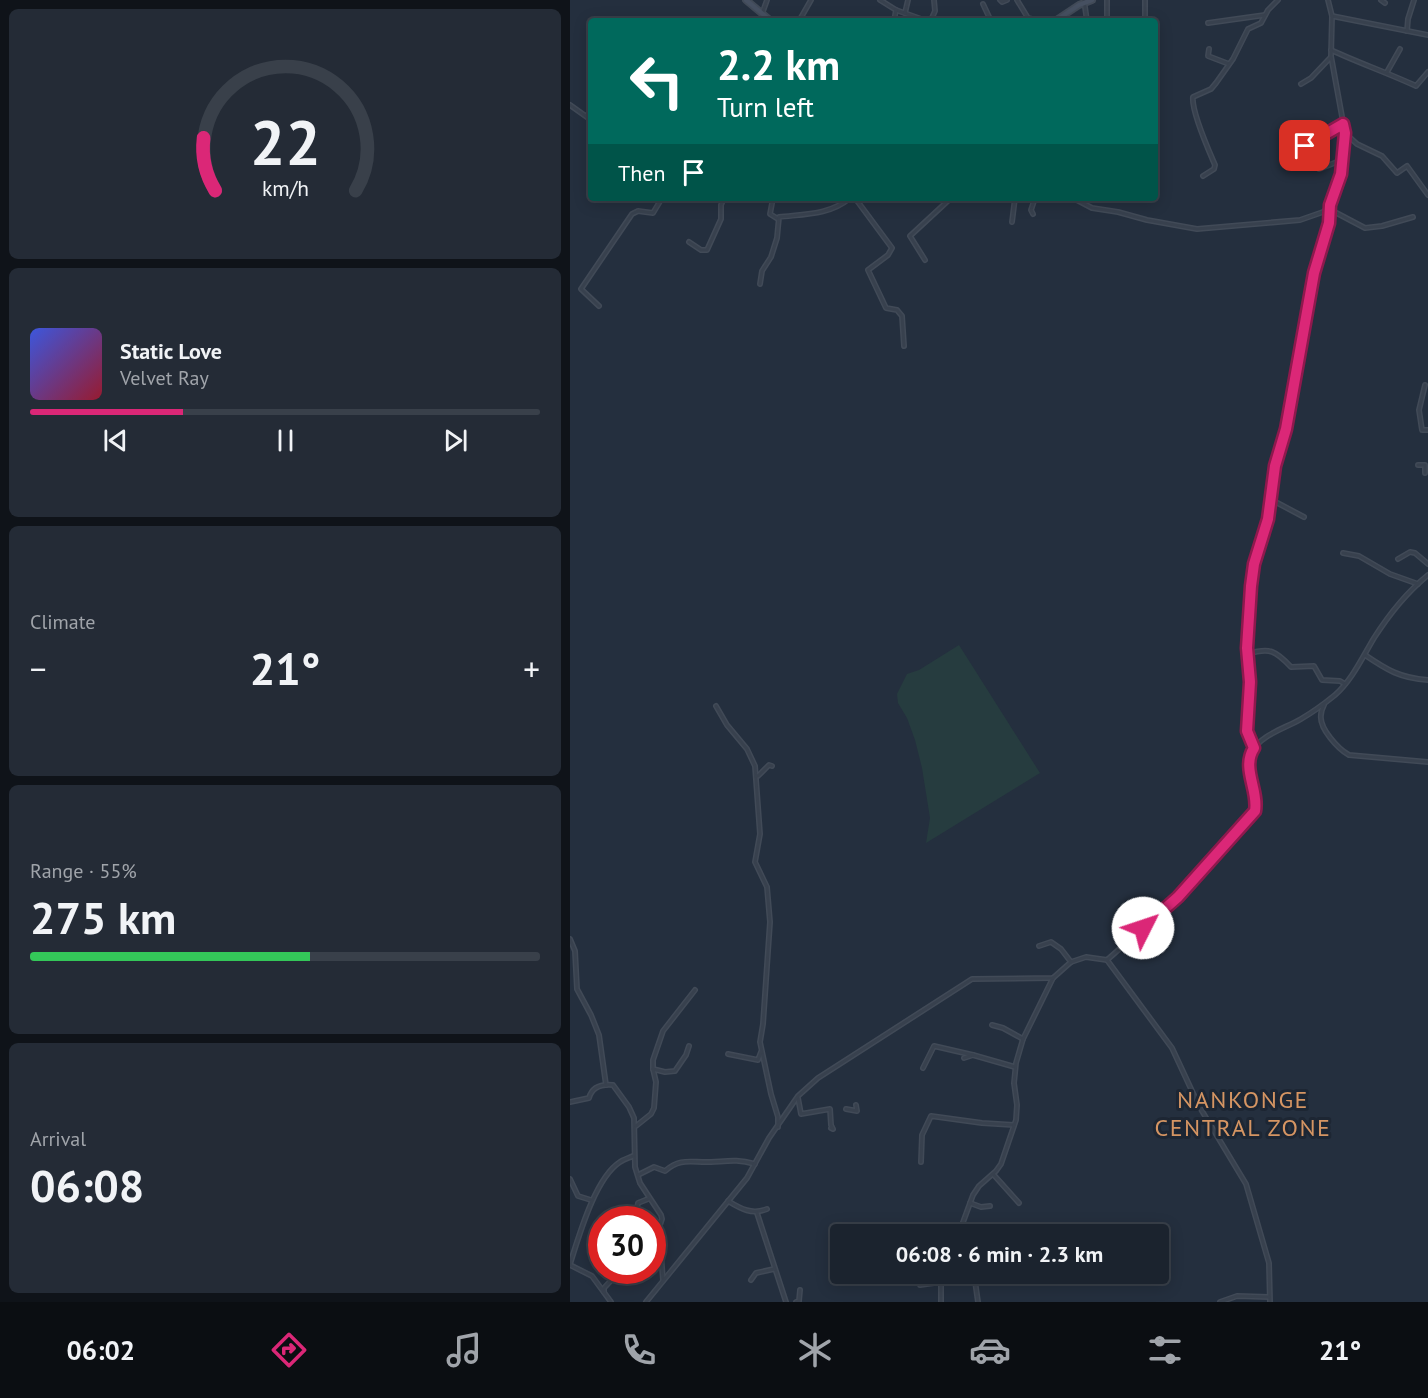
<!DOCTYPE html>
<meta charset="utf-8">
<style>
:root{--surface:#1b232e;--page:#242b36;--text:#f1f3f6;--muted:#a0a4aa;--line:#39404a;--accent:#db2777}
body{margin:0;font-family:"PT Sans",sans-serif;background:var(--page);color:var(--text);height:100vh;display:flex;flex-direction:column;font-size:22px;white-space:nowrap}
*{box-sizing:border-box;margin:0}
p{font-size:20px;color:var(--muted)}
.icon{flex:none;width:33px;height:33px;fill:none;stroke:currentColor;stroke-width:2;stroke-linecap:round;stroke-linejoin:round}
.map{position:relative;flex:1;overflow:hidden}
.sheet{display:flex;flex-direction:column;gap:9px;padding:9px;background:#0f1319;width:570px}
.sheet>*{flex:none}
.banner{position:absolute;left:18px;top:18px;width:570px;height:183px;border-radius:6px;box-shadow:0 3px 15px #0003,0 0 0 2px var(--line);background:#00695c;color:#fff;overflow:hidden}
.speed{position:absolute;left:18px;top:1206px;display:flex;gap:12px;font-size:30px;font-weight:700;text-align:center}
.speed>*{display:grid;place-content:center;width:78px;height:78px;border-radius:50%;background:var(--surface);box-shadow:0 3px 15px #0003,0 0 0 2px var(--line);line-height:1}
.speed .limit{border:9px solid #d22;background:#fff;color:#111}
.pin{position:absolute;display:grid;place-items:center;width:51px;height:51px;color:#fff;margin:-26px;border-radius:12px;box-shadow:0 3px 9px #0006}
.me{position:absolute;width:66px;margin:-33px;rotate:49deg;stroke-linejoin:round;filter:drop-shadow(0 0 4px #0008)}
.turn{display:flex;align-items:center;gap:21px;height:126px;padding:0 30px;font-size:27px}
.turn .icon{width:78px;height:78px;stroke-width:2.5}
.turn b{display:block;font-size:42px;line-height:51px}
.then{display:flex;align-items:center;height:57px;padding:0 30px;background:#0003;gap:12px;font-size:22px}
.big{font-size:45px;font-weight:600;line-height:1.1}
.sheet .tile{flex:1;display:flex;flex-direction:column;justify-content:center;gap:9px;min-width:0;padding:0 21px;border-radius:9px;background:var(--page)}
.sheet .dial{align-items:center;gap:0}
.dial svg{height:156px;overflow:visible;fill:none;stroke:var(--line);stroke-width:7;stroke-linecap:round;text-anchor:middle}
.dial text{fill:var(--text);stroke:none}
.song{display:flex;align-items:center;gap:18px}
.cover{width:72px;height:72px;border-radius:9px;background:linear-gradient(135deg,hsl(230 70% 55%),hsl(350 70% 35%))}
.played{height:6px;border-radius:3px;background:linear-gradient(90deg,var(--accent) 30%,var(--line) 30%)}
.keys{display:flex;justify-content:space-around;direction:ltr}
.heat{display:flex;justify-content:space-between;align-items:center;font-size:33px;direction:ltr}
.charge{height:9px;border-radius:4px;background:linear-gradient(90deg,#34c759 55%,var(--line) 0)}
.trip{position:absolute;left:260px;top:1224px;width:339px;height:60px;border-radius:6px;background:var(--surface);box-shadow:0 3px 15px #0003,0 0 0 2px var(--line);font-weight:600;line-height:60px;text-align:center}
.menu{display:flex;height:96px;justify-content:space-around;align-items:center;background:#0b0e12;color:var(--muted)}
.menu .icon{width:42px;height:42px}
.menu .selected{color:var(--accent)}
.menu b{font-size:27px;color:var(--text)}
main{display:flex;flex:1;min-height:0}
.map>svg:first-child{display:block}
</style>
<main>
<section class="sheet">
<div class="tile dial"><svg viewBox="0 0 100 80">
<path d="M14 69A42 42 0 1 1 86 69"/>
<path d="M14 69A42 42 0 0 1 8 42" stroke="#db2777"/>
<text x="50" y="56" font-size="32" font-weight="700">22</text>
<text x="50" y="72" font-size="11">km/h</text>
</svg></div>
<div class="tile">
<div class="song"><i class="cover"></i><div><b>Static Love</b><p>Velvet Ray</p></div></div>
<div class="played"></div>
<div class="keys"><svg class="icon" aria-label="previous" viewBox="0 0 24 24"><path d="M18 5L8 12l10 7zM5 5v14"/></svg><svg class="icon" aria-label="pause" viewBox="0 0 24 24"><path d="M8 5v14M16 5v14"/></svg><svg class="icon" aria-label="next" viewBox="0 0 24 24"><path d="M6 5l10 7-10 7zM19 5v14"/></svg></div>
</div>
<div class="tile"><p>Climate</p>
<div class="heat"><a>−</a><b class="big">21°</b><a>+</a></div>
</div>
<div class="tile"><p>Range · 55%</p><b class="big">275 km</b><div class="charge"></div></div>
<div class="tile"><p>Arrival</p><b class="big">06:08</b></div>
</section>
<div class="map">
<svg width="858" height="1302" viewBox="0 0 858 1302">
<rect width="100%" height="100%" fill="#242f3e"/>
<polygon fill="#263c3f" points="389,645 470,773 356,843 360,818 352,768 345,740 337,718 328,703 327,694 337,674 349,670"/>
<g fill="none" stroke-linecap="round" stroke-linejoin="round">
<g stroke="#414a57" stroke-width="6">
<g id="street">
<polyline points="310,0 326,10 354,20"/>
<polyline points="430,0 432,2 437,0"/>
<polyline points="447,0 458,18 469,21"/>
<polyline points="514,0 517,21"/>
<polyline points="811,0 815,3"/>
<polyline points="413,4 421,21"/>
<polyline points="335,13 338,0"/>
<polyline points="192,14 197,0"/>
<polyline points="762,16 858,35"/>
<polyline points="354,20 361,20 365,11 364,0"/>
<polyline points="229,21 241,0"/>
<polyline points="324,21 326,10"/>
<polyline points="537,21 537,0"/>
<polyline points="575,21 575,0"/>
<polyline points="638,23 695,15"/>
<polyline points="837,31 838,19 844,0"/>
<polyline points="639,49 638,56 659,64"/>
<path d="M 761,50 C 789,63 818,73 846,86 L 858,72"/>
<polyline points="817,72 830,49"/>
<polyline points="731,84 741,78 760,58"/>
<polyline points="0,105 21,120"/>
<polyline points="16,116 21,111"/>
<polyline points="776,134 787,144 812,156 827,173 837,166 858,195"/>
<polyline points="735,146 773,125"/>
<polyline points="716,166 744,151 742,142"/>
<polyline points="749,169 772,160"/>
<path d="M 633,176 L 644,169 L 645,165 C 639,151 621,111 623,97 L 641,89 L 646,83 L 663,59 L 678,29 L 691,23 L 698,10 L 708,0"/>
<polyline points="203,198 200,214 208,219"/>
<polyline points="285,198 322,248 318,255 298,270 316,308 327,310 332,316 334,346"/>
<polyline points="503,198 522,208 548,212 577,220 627,229 730,220 753,212 760,205 771,174 775,133 761,56 762,16 758,0"/>
<polyline points="759,209 795,228 812,226 843,217"/>
<polyline points="463,214 461,210 465,198"/>
<polyline points="442,222 445,198"/>
<polyline points="119,242 131,250 137,250 151,219 151,205 154,198"/>
<polyline points="355,260 340,236 381,198"/>
<path d="M 190,284 L 192,271 L 201,257 L 207,238 L 209,217 C 234,214 260,215 280,198"/>
<polyline points="29,306 11,289 62,214 68,211 83,213 92,198"/>
<polyline points="855,385 849,410 852,430 858,430"/>
<polyline points="848,465 855,465 855,473"/>
<polyline points="700,499 734,517"/>
<polyline points="773,553 789,556 820,574 848,584"/>
<polyline points="828,559 840,552 845,553 858,564"/>
<path d="M 678,654 C 700,647 706,651 721,667 L 744,666 L 752,680 L 770,681 L 775,684"/>
<path d="M 795,655 C 817,670 830,678 858,680"/>
<path d="M 754,705 C 753,707 751,713 751,715 C 749,728 768,749 779,755 L 858,762"/>
<polyline points="146,706 157,725 177,749 185,766 190,834 185,862 197,887 200,922 193,1024 190,1042 201,1094 208,1117 208,1127"/>
<polyline points="684,748 677,731 679,683 677,648 681,586 684,564 698,519 705,466 716,429 744,273 759,223 760,205"/>
<polyline points="186,776 188,776 199,765 202,766"/>
<polyline points="0,939 5,951 7,989 21,1015 29,1035 36,1085"/>
<polyline points="469,946 481,942 491,949 501,962"/>
<polyline points="537,960 602,1048 629,1106 676,1184 699,1263 700,1302"/>
<polyline points="422,1025 433,1028 453,1039"/>
<polyline points="158,1054 188,1060 191,1052"/>
<polyline points="394,1058 403,1055 445,1067"/>
<polyline points="353,1068 364,1046 403,1055"/>
<polyline points="83,1069 95,1072 105,1071 116,1055 119,1046"/>
<polyline points="228,1098 231,1114 260,1109 261,1125 263,1129 261,1128"/>
<path d="M 0,1102 L 19,1098 C 22,1087 32,1084 43,1085 L 59,1107 L 64,1118 L 65,1167 L 70,1183 L 91,1215 L 92,1219 L 89,1228 L 93,1280"/>
<polyline points="276,1109 287,1111 286,1105"/>
<polyline points="66,1126 81,1114 84,1108 86,1082 83,1069 83,1060 93,1031 125,990"/>
<polyline points="351,1162 352,1135 361,1116 412,1123 444,1125"/>
<polyline points="423,1174 449,1203"/>
<path d="M 68,1175 L 84,1167 L 95,1171 C 111,1157 122,1163 141,1162 C 159,1161 167,1159 185,1164"/>
<polyline points="0,1179 8,1196 21,1200"/>
<path d="M 158,1201 C 171,1209 182,1215 197,1209"/>
<polyline points="400,1203 411,1207 420,1206"/>
<polyline points="187,1213 216,1302"/>
<polyline points="65,1220 68,1203 78,1199"/>
<polyline points="392,1225 394,1234"/>
<polyline points="386,1234 392,1225 403,1195 409,1186 426,1171 431,1164 446,1120 447,1105 444,1083 446,1063 453,1039 483,978"/>
<path d="M 0,1264 C 9,1236 25,1178 50,1162 C 54,1159 59,1158 63,1156"/>
<polyline points="0,1265 22,1276 41,1302"/>
<polyline points="404,1274 408,1302"/>
<polyline points="181,1280 186,1273 204,1269"/>
<polyline points="350,1285 371,1282"/>
<polyline points="34,1292 34,1288 51,1270"/>
<path d="M 76,1302 L 177,1178 L 199,1138 L 228,1096 L 248,1078 L 402,979 L 483,978 L 501,962 L 516,957 L 537,960 L 608,897 L 685,811 C 689,792 673,771 682,752 C 690,735 716,728 731,719 C 743,712 754,704 765,695 C 782,680 792,658 804,638 C 818,616 837,592 858,575"/>
<polyline points="226,1302 229,1301 230,1290"/>
<polyline points="371,1302 371,1281 373,1274"/>
<polyline points="650,1302 667,1296 699,1297"/>
</g>
</g>
<g stroke="#414a57" stroke-width="8">
<g id="secondary">
<polyline points="176,0 201,21"/>
<polyline points="485,21 509,5 522,0"/>
</g>
</g>
<use href="#street" stroke="#38414e" stroke-width="3"/>
<use href="#secondary" stroke="#465061" stroke-width="4.5"/>
</g>
<g fill="none" stroke-linecap="round" stroke-linejoin="round">
<g stroke="#8e194d" stroke-width="15">
<path id="route" d="M 573,928 L 608,897 L 685,811 C 689,790 671,768 684,748 L 677,731 L 680,682 L 677,648 L 681,586 L 684,564 L 698,519 L 705,466 L 716,429 L 744,273 L 759,223 L 760,205 L 771,174 L 775,133 L 773,124 L 735,146"/>
</g>
<use href="#route" stroke="#db2777" stroke-width="10"/>
</g>
<g text-anchor="middle" dominant-baseline="central" stroke-width="6" stroke-linejoin="round" paint-order="stroke">
<g font-size="24" letter-spacing="1.5" fill="#d59563" stroke="#1d2633">
<text x="673" y="1099">NANKONGE<tspan x="673" dy="28">CENTRAL ZONE</tspan></text>
</g>
</g>
</svg>
<div class="speed"><div class="limit">30</div></div>
<div class="pin" style="left:735px;top:146px;background:#d93025"><svg class="icon" aria-label="arrive" viewBox="0 0 24 24"><path d="M6 21V4h12l-3 4 3 4H6"/></svg></div>
<svg class="me" style="left:573px;top:928px" viewBox="-20 -20 40 40"><circle r="19" fill="#fff"/><path d="M0-13L10 11 0 6-10 11z" fill="#db2777"/></svg>
<div class="trip">06:08 · 6 min · 2.3 km</div>
<div class="banner">
<div class="turn"><svg class="icon" aria-label="left" viewBox="0 0 24 24"><path d="M17 20v-9H6M10 6l-5 5 5 5"/></svg><div><b>2.2 km</b>Turn left</div></div>
<div class="then">Then<svg class="icon" aria-label="arrive" viewBox="0 0 24 24"><path d="M6 21V4h12l-3 4 3 4H6"/></svg></div>
</div>
</div>
</main>
<nav class="menu">
<b>06:02</b>
<svg class="icon selected" aria-label="directions" viewBox="0 0 24 24"><path d="M12 3l9 9-9 9-9-9zM9 14v-3h6M13 9l2 2-2 2"/></svg>
<svg class="icon" aria-label="music" viewBox="0 0 24 24"><path d="M9 18V5l10-2v13"/><circle cx="6" cy="18" r="3"/><circle cx="16" cy="16" r="3"/></svg>
<svg class="icon" aria-label="phone" viewBox="0 0 24 24"><path d="M5 4h4l2 5-3 2q2 4 5 5l2-3 5 2v4C11 20 4 13 5 4z"/></svg>
<svg class="icon" aria-label="climate" viewBox="0 0 24 24"><path d="M12 3v18M4 7l16 10M4 17L20 7"/></svg>
<svg class="icon" aria-label="car" viewBox="0 0 24 24"><path d="M5 17H2v-5l4-1 3-4h7l3 4 3 1v5h-3M9 17h6M6 11h13"/><circle cx="7" cy="17" r="2"/><circle cx="17" cy="17" r="2"/></svg>
<svg class="icon" aria-label="filters" viewBox="0 0 24 24"><path d="M4 7h16M4 17h16"/><circle cx="9" cy="7" r="2"/><circle cx="15" cy="17" r="2"/></svg>
<b>21°</b>
</nav>
